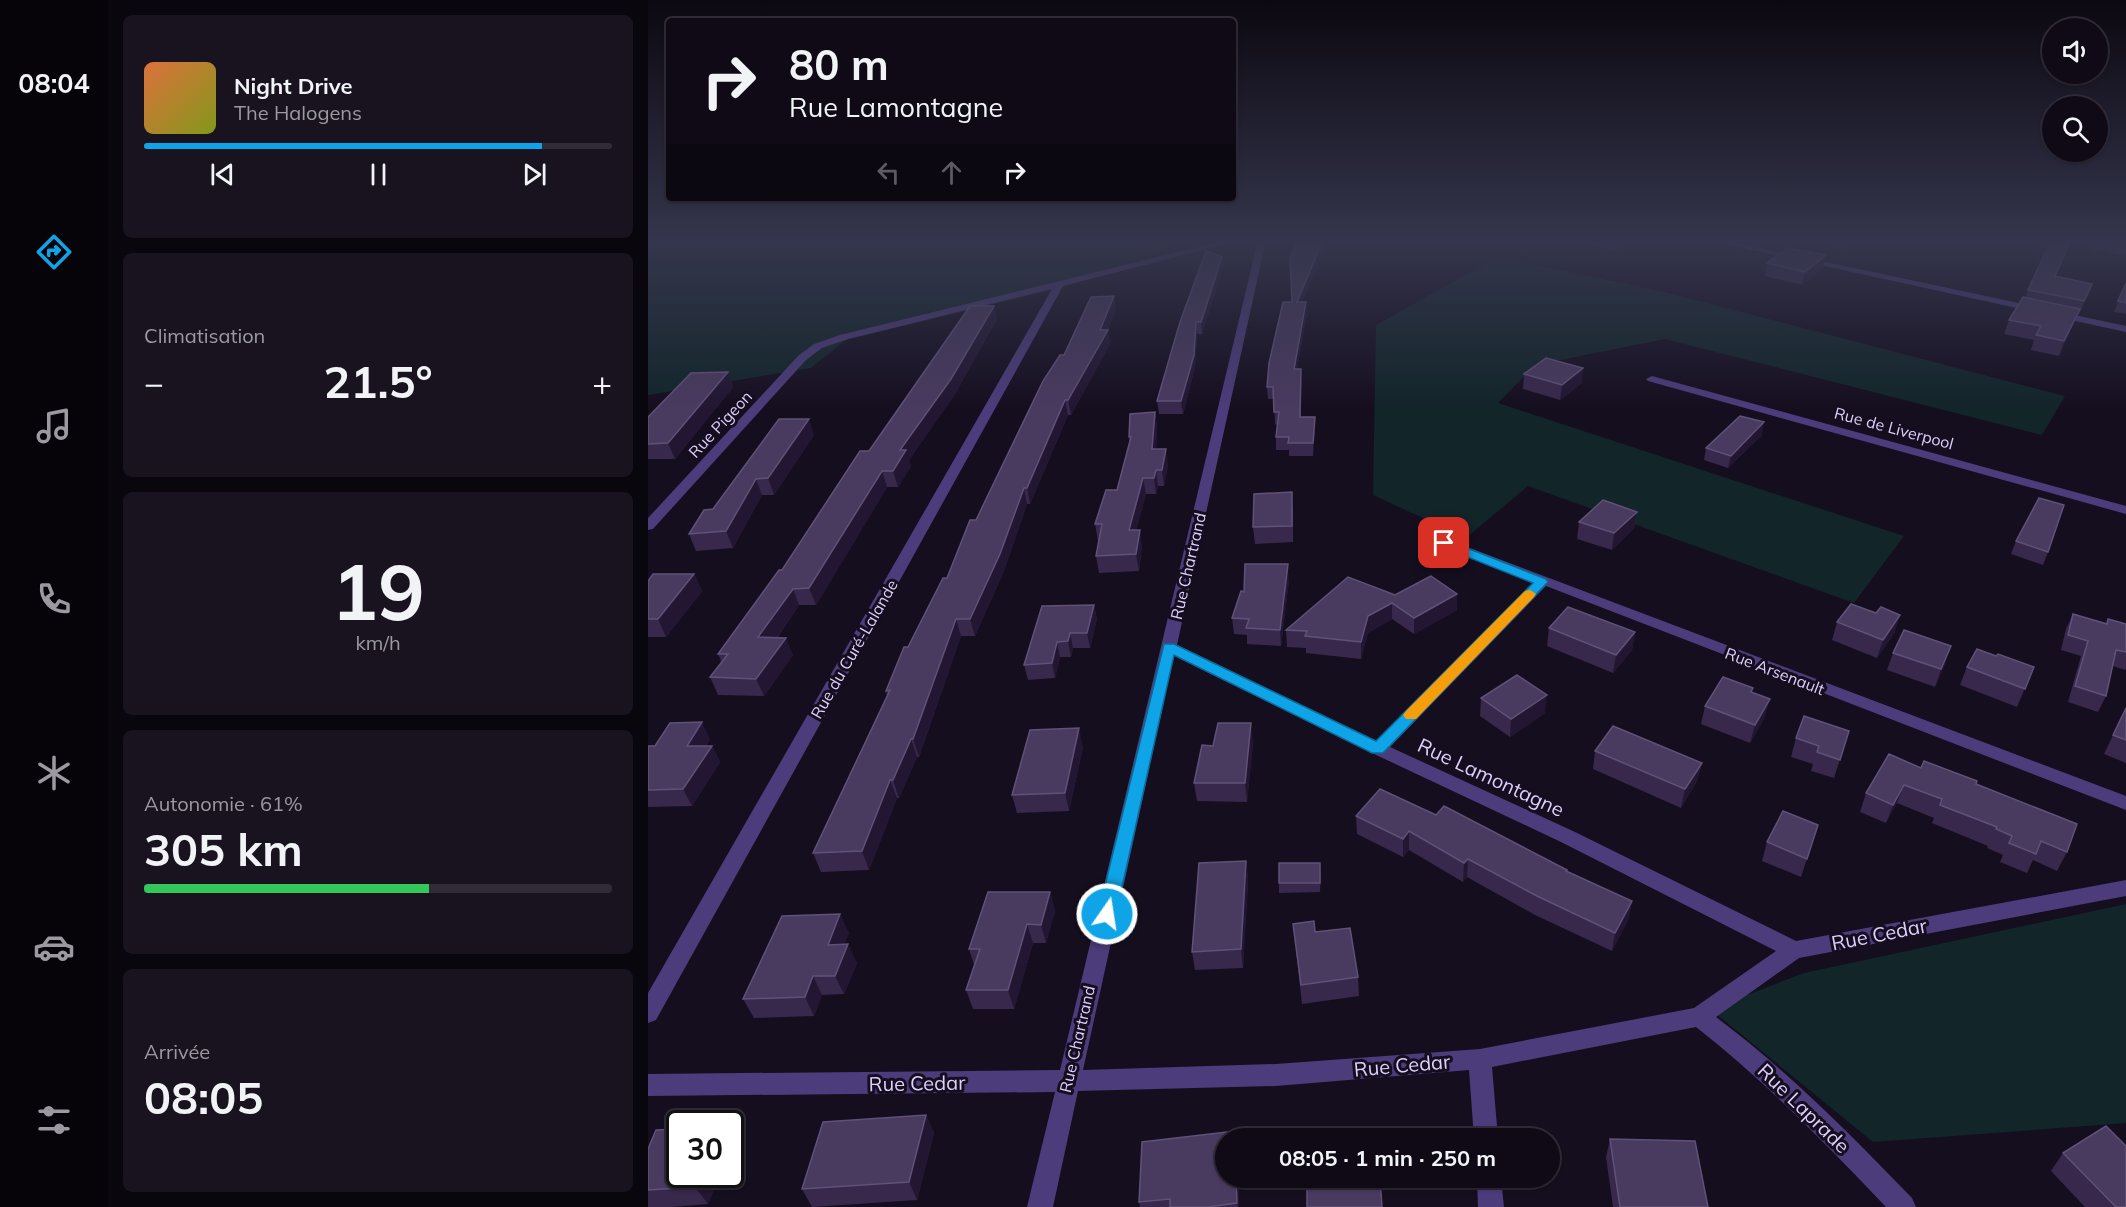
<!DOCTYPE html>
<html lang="fr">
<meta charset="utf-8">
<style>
:root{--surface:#100a17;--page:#191320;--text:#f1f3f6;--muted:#9c9aa1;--line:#302b36;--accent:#0fa4e8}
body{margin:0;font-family:Mulish,sans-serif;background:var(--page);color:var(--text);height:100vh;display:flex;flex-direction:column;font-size:22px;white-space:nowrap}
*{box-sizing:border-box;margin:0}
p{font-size:20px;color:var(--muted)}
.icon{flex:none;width:33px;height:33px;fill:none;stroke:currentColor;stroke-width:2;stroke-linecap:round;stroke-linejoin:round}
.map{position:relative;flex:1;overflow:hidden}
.panel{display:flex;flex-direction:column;gap:15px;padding:15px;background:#09060d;width:540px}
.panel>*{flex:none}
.top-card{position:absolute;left:18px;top:18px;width:570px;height:183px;border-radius:6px;box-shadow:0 2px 4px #0004,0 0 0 2px var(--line);background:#100a17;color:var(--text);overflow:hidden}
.fabs{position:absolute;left:1394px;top:18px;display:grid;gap:12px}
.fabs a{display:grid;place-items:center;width:66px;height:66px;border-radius:50%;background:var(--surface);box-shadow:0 2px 4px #0004,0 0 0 2px var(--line);font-size:30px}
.speed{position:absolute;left:18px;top:1110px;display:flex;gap:12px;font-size:30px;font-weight:700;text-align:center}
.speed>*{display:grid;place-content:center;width:78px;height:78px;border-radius:50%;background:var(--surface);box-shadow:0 2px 4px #0004,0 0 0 2px var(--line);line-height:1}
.speed .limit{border:3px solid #111;border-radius:9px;background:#fff;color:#111}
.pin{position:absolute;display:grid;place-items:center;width:51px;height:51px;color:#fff;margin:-26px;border-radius:12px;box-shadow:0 3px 9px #0006}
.me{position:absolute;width:66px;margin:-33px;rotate:13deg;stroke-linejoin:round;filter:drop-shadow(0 0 4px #0008)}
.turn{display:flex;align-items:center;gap:21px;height:126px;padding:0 24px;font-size:27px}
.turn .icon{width:78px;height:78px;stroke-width:2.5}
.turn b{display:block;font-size:42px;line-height:51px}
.lanes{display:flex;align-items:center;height:57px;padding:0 24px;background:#0003;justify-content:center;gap:30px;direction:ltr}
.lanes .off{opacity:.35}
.big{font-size:45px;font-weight:700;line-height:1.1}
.panel .widget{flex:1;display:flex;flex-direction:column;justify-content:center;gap:9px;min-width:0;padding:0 21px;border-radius:9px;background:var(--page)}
.panel .dial{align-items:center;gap:0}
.dial b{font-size:78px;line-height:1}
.song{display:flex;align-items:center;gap:18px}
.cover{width:72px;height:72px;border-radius:9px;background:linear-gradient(135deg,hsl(20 70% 55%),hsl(70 70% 35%))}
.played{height:6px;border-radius:3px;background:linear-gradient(90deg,var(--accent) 85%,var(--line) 85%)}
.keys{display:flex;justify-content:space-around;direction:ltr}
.heat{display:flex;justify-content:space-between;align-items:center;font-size:33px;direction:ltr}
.charge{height:9px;border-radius:4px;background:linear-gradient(90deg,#34c759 61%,var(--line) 0)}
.trip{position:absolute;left:567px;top:1128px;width:345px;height:60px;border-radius:30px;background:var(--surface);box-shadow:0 2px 4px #0004,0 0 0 2px var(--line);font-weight:700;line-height:60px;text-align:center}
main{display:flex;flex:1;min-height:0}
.dock{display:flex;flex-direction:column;width:108px;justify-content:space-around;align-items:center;background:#060409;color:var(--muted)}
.dock .icon{width:42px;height:42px}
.dock .selected{color:var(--accent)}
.dock b{font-size:27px;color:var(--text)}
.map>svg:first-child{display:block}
</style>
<main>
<nav class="dock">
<b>08:04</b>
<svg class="icon selected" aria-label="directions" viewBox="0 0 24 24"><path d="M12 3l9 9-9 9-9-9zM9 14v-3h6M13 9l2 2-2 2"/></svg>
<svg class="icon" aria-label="music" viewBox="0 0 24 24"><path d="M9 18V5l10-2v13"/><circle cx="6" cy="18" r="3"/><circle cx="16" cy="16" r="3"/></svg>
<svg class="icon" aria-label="phone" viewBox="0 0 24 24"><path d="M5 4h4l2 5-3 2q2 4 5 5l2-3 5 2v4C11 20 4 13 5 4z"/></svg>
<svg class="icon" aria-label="climate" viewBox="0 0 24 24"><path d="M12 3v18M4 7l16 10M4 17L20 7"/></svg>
<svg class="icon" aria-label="car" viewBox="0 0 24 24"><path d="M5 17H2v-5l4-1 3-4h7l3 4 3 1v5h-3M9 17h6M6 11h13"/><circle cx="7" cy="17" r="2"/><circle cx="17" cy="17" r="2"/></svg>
<svg class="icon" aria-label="filters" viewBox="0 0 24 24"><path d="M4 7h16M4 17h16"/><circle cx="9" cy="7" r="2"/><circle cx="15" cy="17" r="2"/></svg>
</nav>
<section class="panel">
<div class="widget">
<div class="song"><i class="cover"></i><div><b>Night Drive</b><p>The Halogens</p></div></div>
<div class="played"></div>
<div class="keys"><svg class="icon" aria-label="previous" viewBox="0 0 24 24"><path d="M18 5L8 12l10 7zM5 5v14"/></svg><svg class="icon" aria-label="pause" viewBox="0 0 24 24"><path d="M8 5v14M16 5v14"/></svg><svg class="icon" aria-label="next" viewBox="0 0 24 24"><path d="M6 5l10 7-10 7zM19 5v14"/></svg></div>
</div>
<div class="widget"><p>Climatisation</p>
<div class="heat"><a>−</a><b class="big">21.5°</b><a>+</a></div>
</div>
<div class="widget dial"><b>19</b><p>km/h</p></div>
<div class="widget"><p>Autonomie · 61%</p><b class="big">305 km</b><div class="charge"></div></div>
<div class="widget"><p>Arrivée</p><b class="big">08:05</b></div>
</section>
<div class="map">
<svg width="1478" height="1207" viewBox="0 0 1478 1207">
<rect width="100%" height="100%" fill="#150e1f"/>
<g fill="#122529">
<polygon points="0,240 545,240 467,265 417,287 198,340 163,368 0,395"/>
<polygon points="850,257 1012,291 1417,396 1394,435 1017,339 887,365 850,403 1256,536 1206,603 880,486 818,538 725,495 728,325"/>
<polygon points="1478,904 1478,1123 1225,1142 1062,1009 1156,973"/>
</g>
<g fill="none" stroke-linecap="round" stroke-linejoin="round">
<g fill="#4c3c7b" fill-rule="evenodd">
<polygon points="578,240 594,240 415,286 8,1020 0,1023 0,993 404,289 200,339 174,348 158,360 5,529 0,530 0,518 150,356 166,344 192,335"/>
<path d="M 610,240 L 618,240 L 529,645 L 728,741 L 886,582 L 772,538 L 770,535 L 777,531 L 1478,796 L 1478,810 L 898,586 L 742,747 L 927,832 L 1148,941 L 1478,880 L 1478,896 L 1151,958 L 1068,1017 C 1140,1071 1202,1134 1264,1198 L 1268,1207 L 1238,1207 C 1177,1143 1117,1081 1048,1027 L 844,1067 L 850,1138 L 826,1138 L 821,1070 L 628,1086 L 430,1091 L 405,1207 L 379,1207 L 407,1092 L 0,1096 L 0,1074 L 412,1070 ZM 526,656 L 724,753 L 913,842 L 1128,951 L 1046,1008 L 832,1049 L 628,1064 L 435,1070 Z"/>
<polygon points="1058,240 1075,240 1478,326 1478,332"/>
<polygon points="1004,376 1478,506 1478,514 1000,381 998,379"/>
<polygon points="829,1178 853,1178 856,1207 830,1207"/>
</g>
</g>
<g fill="#37284c">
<polygon points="676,240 676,250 654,302 659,313 649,369 653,369 653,417 667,417 667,429 665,456 641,456 641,450 628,450 628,437 629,424 627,425 626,399 620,399 619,387"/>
<polygon points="919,240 985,240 967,251"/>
<polygon points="1156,240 1203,240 1195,249"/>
<polygon points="1403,240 1424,240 1408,276 1444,284 1440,296 1431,314 1430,313 1411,356 1383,350 1386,340 1356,334 1361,320 1377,298"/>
<polygon points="1449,240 1478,240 1478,256 1445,249"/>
<polygon points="574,257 575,268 554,334 549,334 547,367 535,414 511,414 509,401"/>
<polygon points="1119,263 1175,268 1154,285 1117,276"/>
<polygon points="1478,283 1478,314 1466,312"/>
<polygon points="346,306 349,319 307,394 261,460 263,466 250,487 239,487 168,605 151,605 129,638 145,655 116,696 70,695 62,677 74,663 70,654 134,570 221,451"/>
<polygon points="468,310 460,330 462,344 423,415 420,415 382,504 379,504 356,571 327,636 313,636 271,757 269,757 251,798 249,798 221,870 173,872 165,853 239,696 238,691 260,647 299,578 328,520 416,355"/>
<polygon points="80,372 85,387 27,459 0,459 0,417"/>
<polygon points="876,374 934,383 912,400 875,389"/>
<polygon points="507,412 509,428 508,449 520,465 516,486 510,486 508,494 498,494 488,530 494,546 491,571 451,573 448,556 451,541 450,541 447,524 469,490 482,442 481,437"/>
<polygon points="166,435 126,495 114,495 85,548 48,551 41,534 65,509"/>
<polygon points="1114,435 1080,468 1056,460 1058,448"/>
<polygon points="645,508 645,542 607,544 605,527"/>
<polygon points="989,512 986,528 964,550 929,539 931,522"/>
<polygon points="1368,541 1400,552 1395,565 1363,554"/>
<polygon points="46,574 54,591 18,637 0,637 0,581"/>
<polygon points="641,580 633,646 599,644 599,635 586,634 584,618 596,592"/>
<polygon points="747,595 809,610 766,634 744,619 720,633 713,659 658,653 658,648 639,647 638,630"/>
<polygon points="446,605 449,619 442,648 425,648 423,657 412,657 407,678 380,680 376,665"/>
<polygon points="1228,613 1247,632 1229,658 1184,640 1189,622"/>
<polygon points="1425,614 1458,623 1460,619 1478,624 1478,668 1477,670 1465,666 1458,696 1450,712 1420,702 1433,656 1413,650 1418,629"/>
<polygon points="901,628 987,632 984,650 965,673 899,646"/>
<polygon points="1245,653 1297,664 1287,687 1239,670"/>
<polygon points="1348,656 1386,667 1369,707 1312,685 1319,667"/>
<polygon points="1104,692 1117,717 1102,743 1053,724 1057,706"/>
<polygon points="833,698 897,713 862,737 832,716"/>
<polygon points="1478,708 1478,763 1456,754"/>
<polygon points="1201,731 1186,778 1163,771 1165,764 1143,757 1148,738"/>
<polygon points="62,739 58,746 64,746 72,762 44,806 0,807 0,746"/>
<polygon points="605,742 599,802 549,801 546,783 565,746"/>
<polygon points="435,747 421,811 369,813 364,795"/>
<polygon points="947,751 1054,763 1049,781 1033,808 945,769"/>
<polygon points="1273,768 1328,784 1419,852 1409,871 1385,860 1379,873 1352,862 1355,855 1339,848 1340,846 1284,823 1286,818 1249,803 1238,823 1212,812 1218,793"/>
<polygon points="788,815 984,901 980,920 964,951 887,915 819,877 815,882 761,850 755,857 709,834 708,816"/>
<polygon points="1170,825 1153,877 1114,861 1119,842"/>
<polygon points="598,861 600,880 595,968 547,970 544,952"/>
<polygon points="673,872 672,892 631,893 631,883"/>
<polygon points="402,892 407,911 398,943 385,943 366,1009 325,1009 318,990 326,965 321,949"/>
<polygon points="645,924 667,932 710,977 711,996 654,1004"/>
<polygon points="201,933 196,944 209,963 196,994 174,995 166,1016 106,1018 95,999"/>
<polygon points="278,1115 286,1133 269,1200 164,1207 154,1189"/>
<polygon points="587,1131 588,1138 578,1138 578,1178 591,1178 591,1207 492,1207 491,1202 494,1142"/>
<polygon points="962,1139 1060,1207 965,1207 958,1157"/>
<polygon points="0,1149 32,1174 72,1174 60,1204 24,1207 0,1207"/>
<polygon points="1415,1153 1478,1207 1437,1207 1403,1171"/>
</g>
<g fill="#221632">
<polygon points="676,240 676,250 650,313 649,302"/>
<polygon points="968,240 985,240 967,251"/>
<polygon points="1197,240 1203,240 1195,249"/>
<polygon points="1423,240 1424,240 1403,288 1407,276"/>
<polygon points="1178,255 1175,268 1154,285 1157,272"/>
<polygon points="574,257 575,268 554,334 553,322"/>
<polygon points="1444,284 1440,296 1431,314 1436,301"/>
<polygon points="466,296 468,310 460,330 462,344 423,415 420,400"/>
<polygon points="658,302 659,313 647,381 646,369"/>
<polygon points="346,306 349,319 307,394 261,460 263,466 250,487 245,471 252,450"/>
<polygon points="1432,309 1426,323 1411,356 1416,341"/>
<polygon points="548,322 549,334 547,367 535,414 533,401"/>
<polygon points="935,368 934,383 912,400 914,385"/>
<polygon points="653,369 654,381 652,429 652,417"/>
<polygon points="80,372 85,387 27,459 20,443"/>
<polygon points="417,400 420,415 382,504 379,488"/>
<polygon points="507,412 509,428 507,465 504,449"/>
<polygon points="667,417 667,429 665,456 665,443"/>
<polygon points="161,419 166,435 126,495 120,478"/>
<polygon points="1116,422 1114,435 1080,468 1083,456"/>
<polygon points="518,449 520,465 516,486 514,470"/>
<polygon points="508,470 510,486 508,494 506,478"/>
<polygon points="234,471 239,487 168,605 161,588"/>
<polygon points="495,478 498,494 483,547 481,530"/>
<polygon points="108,479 114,495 85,548 78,531"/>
<polygon points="376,488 379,504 356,571 327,636 322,619"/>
<polygon points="989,512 986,528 964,550 966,533"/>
<polygon points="492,530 494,546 491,571 488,554"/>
<polygon points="640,564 641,580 633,646 632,630"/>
<polygon points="46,574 54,591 18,637 10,619"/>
<polygon points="145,589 151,605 117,654 110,637"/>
<polygon points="809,594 809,610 766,634 766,618"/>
<polygon points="744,603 744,619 720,633 713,659 713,642 720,616"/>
<polygon points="446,605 449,619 442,648 439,633"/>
<polygon points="1252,615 1247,632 1229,658 1235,640"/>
<polygon points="308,619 313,636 271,757 265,739"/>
<polygon points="987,632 984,650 965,673 968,655"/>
<polygon points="422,633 425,648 423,657 420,641"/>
<polygon points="138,638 145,655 116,696 108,679"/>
<polygon points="409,642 412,657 407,678 404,663"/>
<polygon points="1303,646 1297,664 1287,687 1293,669"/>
<polygon points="899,695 897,713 862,737 863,719"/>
<polygon points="1122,699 1117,717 1102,743 1107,725"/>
<polygon points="54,722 62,739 47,763 39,746"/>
<polygon points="603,723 605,742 599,802 597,783"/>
<polygon points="431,728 435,747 421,811 417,793"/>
<polygon points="263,739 269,757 251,798 245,780"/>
<polygon points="64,746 72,762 44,806 35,789"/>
<polygon points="1054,763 1049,781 1033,808 1037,789"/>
<polygon points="242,780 249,798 221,870 214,851"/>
<polygon points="1256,785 1249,803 1238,823 1245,805"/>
<polygon points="761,831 761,850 755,857 755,839"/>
<polygon points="820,859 819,877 815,882 816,863"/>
<polygon points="598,861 600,880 595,968 593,949"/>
<polygon points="402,892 407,911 398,943 393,925"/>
<polygon points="984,901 980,920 964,951 967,933"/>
<polygon points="192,914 201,933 189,963 180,945"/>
<polygon points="379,924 385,943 366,1009 360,990"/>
<polygon points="200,944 209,963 196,994 187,976"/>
<polygon points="165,976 174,995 166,1016 157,997"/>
<polygon points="278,1115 286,1133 269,1200 261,1182"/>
<polygon points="52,1174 72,1174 60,1204 47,1187"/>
<polygon points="588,1178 591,1178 591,1207 590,1207 589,1203"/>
</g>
<g fill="#493a5f" stroke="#605178" stroke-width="1.5">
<polygon points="650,240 675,240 649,302 658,302 646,369 653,369 652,417 667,417 665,443 640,443 641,437 628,437 631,412 626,412 625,387 619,387 621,363 635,302 644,302 642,258"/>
<polygon points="1403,240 1423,240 1407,276 1444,284 1436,301 1380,290"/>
<polygon points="1456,240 1478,240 1478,244"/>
<polygon points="1140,248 1178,255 1157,272 1119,263"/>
<polygon points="558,251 574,257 553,322 548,322 546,355 533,401 509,401 532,322"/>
<polygon points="1478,283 1478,303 1470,301"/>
<polygon points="466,296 452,330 460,330 420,400 417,400 379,488 376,488 352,554 322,619 308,619 265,739 263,739 245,780 242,780 214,851 165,853 242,690 238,691 256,647 260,647 295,578 299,578 322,520 328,520 395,381 412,355 416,355 443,297"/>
<polygon points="1375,297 1432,309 1416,341 1388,335 1393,326 1361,320"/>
<polygon points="322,306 346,306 303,379 252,450 258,450 245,471 234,471 161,588 145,589 110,637 138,638 108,679 62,677 80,654 70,654 131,570 134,570 212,451 221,451"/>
<polygon points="898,358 935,368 914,385 876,374"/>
<polygon points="80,372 20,443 0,444 0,417 43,373"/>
<polygon points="507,412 504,449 518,449 514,470 508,470 506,478 495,478 481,530 492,530 488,554 448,556 454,524 447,524 458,490 469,490 483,437 481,437 482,414"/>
<polygon points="1092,416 1116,422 1083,456 1058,448"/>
<polygon points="131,419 161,419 120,478 108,479 78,531 41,534 56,510 65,509"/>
<polygon points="644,492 644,526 605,527 606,494"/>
<polygon points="1391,498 1416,505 1400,552 1368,541"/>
<polygon points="955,500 989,512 966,533 931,522"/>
<polygon points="597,564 640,564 632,630 598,628 601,619 584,618 593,591 596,592"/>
<polygon points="5,574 46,574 10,619 0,619 0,581"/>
<polygon points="783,576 809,594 766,618 744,603 720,616 713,642 657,636 659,631 638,630 700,577 747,595"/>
<polygon points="1203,604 1228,613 1233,607 1252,615 1235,640 1189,622"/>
<polygon points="446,605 439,633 422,633 420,641 409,642 404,663 376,665 394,606"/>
<polygon points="920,607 987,632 968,655 901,628"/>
<polygon points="1425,614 1459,624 1460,619 1478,624 1478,652 1468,650 1458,696 1427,686 1440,641 1420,635"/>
<polygon points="1256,630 1303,646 1293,669 1245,653"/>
<polygon points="1329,649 1348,656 1350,654 1386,667 1377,689 1319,667"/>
<polygon points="869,675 899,695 863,719 833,698"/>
<polygon points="1075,677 1105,688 1103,692 1122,699 1107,725 1057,706"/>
<polygon points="1478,708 1478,740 1465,735"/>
<polygon points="1156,716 1201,731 1192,760 1169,752 1171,746 1148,738"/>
<polygon points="54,722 39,746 64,746 35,789 0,790 0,746 7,746 22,723"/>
<polygon points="570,723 603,723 597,783 546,783 554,745 565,746"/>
<polygon points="965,726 1054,763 1037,789 947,751"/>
<polygon points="431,728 417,793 364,795 382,730"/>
<polygon points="1241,754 1273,768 1276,761 1329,781 1328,784 1429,824 1419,852 1393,841 1388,854 1361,843 1364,836 1348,829 1349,827 1292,805 1294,799 1256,785 1245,805 1218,793"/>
<polygon points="732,789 788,815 796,806 919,870 918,871 984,901 967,933 889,896 820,859 816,863 761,831 755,839 708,816"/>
<polygon points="1135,811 1170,825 1159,859 1119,842"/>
<polygon points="598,861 593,949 544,952 551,863"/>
<rect x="631" y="863" width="41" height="20"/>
<polygon points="340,892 402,892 393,925 379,924 360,990 318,990 332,949 321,949"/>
<polygon points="192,914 180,945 200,944 187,976 165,976 157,997 95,999 134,916"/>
<polygon points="666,921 667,932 702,928 710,977 653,985 645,924"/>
<polygon points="278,1115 261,1182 154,1189 175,1122"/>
<polygon points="1458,1126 1478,1146 1478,1207 1468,1207 1415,1153"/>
<polygon points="32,1129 32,1174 52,1174 47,1187 0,1190 0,1149 8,1130"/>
<polygon points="587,1131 587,1138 578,1138 578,1178 588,1178 589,1203 559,1207 522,1207 522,1199 491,1202 494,1142"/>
<polygon points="962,1139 1047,1141 1060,1207 972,1207"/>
<polygon points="659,1178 732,1178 734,1207 659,1207"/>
</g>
<linearGradient id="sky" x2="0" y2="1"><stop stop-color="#0c0811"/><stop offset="0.59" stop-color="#35364d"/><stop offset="1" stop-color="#35364d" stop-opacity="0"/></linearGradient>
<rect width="1478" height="409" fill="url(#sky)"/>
<polygon fill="#0fa4e8" stroke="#0a6b97" stroke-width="1.5" points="796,539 898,579 900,582 735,753 724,753 526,655 468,914 465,920 459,922 452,920 450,914 516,644 526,644 728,741 885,583 792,546 790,543"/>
<polygon fill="#f59e0b" points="882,590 888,594 886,597 768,719 758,719 755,715 758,711 877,591"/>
<g text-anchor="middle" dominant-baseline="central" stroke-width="6" stroke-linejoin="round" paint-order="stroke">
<g font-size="16" fill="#decffc" stroke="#150e1f">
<text transform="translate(72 424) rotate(-47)">Rue Pigeon</text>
<text transform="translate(1246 428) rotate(15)">Rue de Liverpool</text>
<text transform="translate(540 566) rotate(-77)">Rue Chartrand</text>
<text transform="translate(206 649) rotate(-60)">Rue du Curé-Lalande</text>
<text transform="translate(1127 671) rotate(21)">Rue Arsenault</text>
<text transform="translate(429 1039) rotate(-77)">Rue Chartrand</text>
</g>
<g font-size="20" fill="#decffc" stroke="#150e1f">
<text transform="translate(843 777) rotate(25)">Rue Lamontagne</text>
<text transform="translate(1231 934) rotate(-11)">Rue Cedar</text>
<text transform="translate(754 1065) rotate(-5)">Rue Cedar</text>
<text transform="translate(269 1083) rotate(-1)">Rue Cedar</text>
<text transform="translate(1156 1108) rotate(44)">Rue Laprade</text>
</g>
</g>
</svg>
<div class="fabs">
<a><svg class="icon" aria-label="sound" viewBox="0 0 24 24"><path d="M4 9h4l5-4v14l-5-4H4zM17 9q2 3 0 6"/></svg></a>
<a><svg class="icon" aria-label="search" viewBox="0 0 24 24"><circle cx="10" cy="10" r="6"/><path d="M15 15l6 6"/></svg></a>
</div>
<div class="speed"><div class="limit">30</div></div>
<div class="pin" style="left:796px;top:543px;background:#d93025"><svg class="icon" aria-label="arrive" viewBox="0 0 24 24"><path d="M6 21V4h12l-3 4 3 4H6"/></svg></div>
<svg class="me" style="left:459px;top:914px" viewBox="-20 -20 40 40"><circle r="17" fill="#0fa4e8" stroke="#fff" stroke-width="3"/><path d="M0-11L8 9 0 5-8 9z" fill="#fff"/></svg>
<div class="trip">08:05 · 1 min · 250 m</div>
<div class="top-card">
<div class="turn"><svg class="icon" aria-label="right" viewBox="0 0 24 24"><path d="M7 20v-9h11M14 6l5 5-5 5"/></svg><div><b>80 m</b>Rue Lamontagne</div></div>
<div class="lanes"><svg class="icon off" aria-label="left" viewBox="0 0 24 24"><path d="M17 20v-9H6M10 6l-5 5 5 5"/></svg><svg class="icon off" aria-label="ahead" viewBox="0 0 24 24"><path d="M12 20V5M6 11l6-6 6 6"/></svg><svg class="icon" aria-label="right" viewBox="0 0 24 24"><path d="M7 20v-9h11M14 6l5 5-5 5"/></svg></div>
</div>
</div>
</main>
